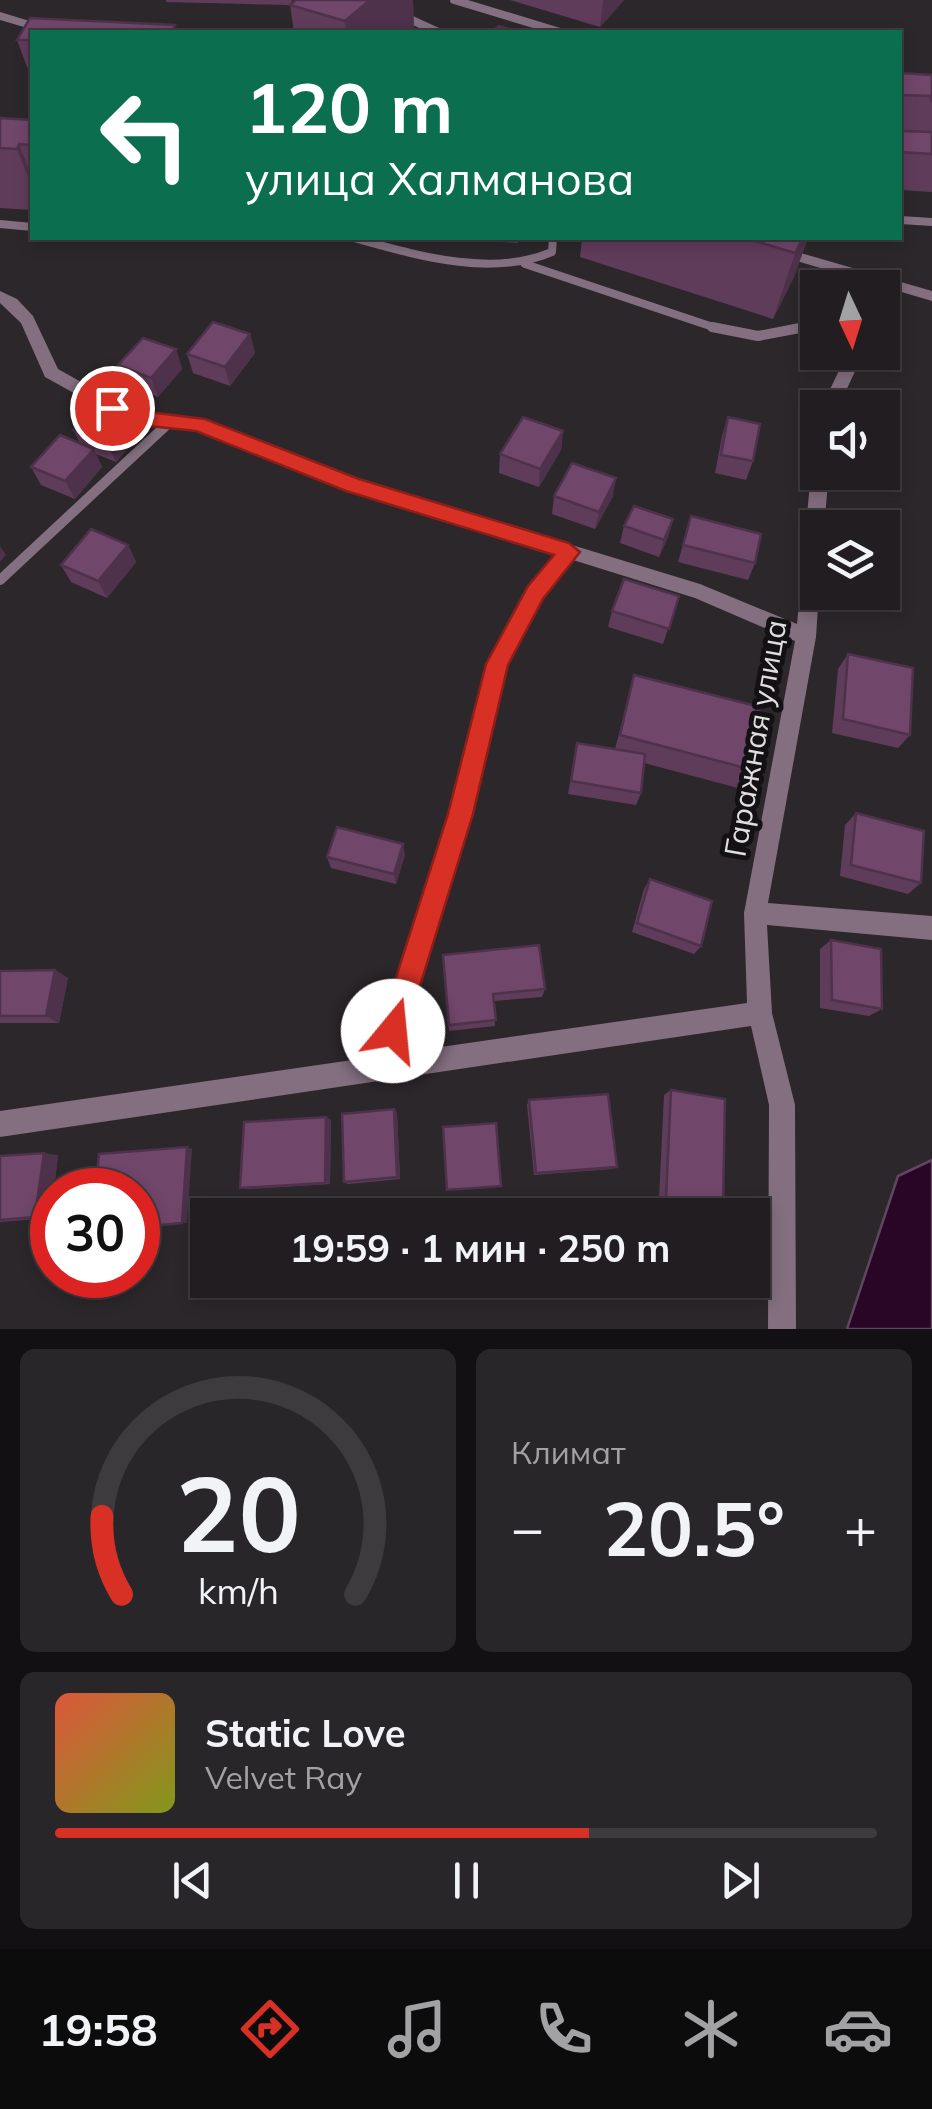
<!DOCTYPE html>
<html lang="ru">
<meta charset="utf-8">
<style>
:root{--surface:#211d20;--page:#292629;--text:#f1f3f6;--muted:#a2a2a5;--line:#3e3b3e;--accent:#d93025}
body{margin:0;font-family:Mulish,sans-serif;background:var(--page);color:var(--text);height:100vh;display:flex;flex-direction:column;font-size:38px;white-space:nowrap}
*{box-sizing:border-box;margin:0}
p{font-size:32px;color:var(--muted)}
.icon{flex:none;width:55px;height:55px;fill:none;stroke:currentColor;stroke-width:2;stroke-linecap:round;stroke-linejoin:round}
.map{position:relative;height:1329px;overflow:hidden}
.drawer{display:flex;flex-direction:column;gap:20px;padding:20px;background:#121012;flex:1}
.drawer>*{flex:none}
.banner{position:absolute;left:30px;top:30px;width:872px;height:210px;border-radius:0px;box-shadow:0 5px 15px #0003,0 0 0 2px var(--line);background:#0b6e4f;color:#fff;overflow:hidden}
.needle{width:65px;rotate:176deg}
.buttons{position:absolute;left:800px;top:270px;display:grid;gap:20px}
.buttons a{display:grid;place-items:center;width:100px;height:100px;border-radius:0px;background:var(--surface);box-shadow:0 5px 15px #0003,0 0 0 2px var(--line);font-size:50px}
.speed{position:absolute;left:30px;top:1168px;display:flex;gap:20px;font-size:50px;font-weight:700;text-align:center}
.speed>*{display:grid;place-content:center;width:130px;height:130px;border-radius:50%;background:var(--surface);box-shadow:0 5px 15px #0003,0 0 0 2px var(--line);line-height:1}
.speed .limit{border:15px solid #d22;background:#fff;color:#111}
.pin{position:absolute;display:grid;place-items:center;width:85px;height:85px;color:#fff;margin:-42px;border:5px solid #fff;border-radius:50%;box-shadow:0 2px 10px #0007}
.me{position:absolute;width:110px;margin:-55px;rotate:17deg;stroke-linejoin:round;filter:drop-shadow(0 0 8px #0008)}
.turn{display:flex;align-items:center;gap:35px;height:210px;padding:0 50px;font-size:45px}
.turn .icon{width:130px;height:130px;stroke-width:2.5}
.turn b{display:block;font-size:70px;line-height:85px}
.big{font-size:75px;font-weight:700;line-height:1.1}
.drawer .widget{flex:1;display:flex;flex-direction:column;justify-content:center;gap:15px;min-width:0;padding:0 35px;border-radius:15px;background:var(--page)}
.drawer .dial{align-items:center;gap:0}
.dial svg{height:260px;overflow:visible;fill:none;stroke:var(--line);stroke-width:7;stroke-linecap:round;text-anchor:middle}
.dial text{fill:var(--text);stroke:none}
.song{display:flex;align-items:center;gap:30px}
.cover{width:120px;height:120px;border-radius:15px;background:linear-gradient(135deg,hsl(10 70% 55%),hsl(70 70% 35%))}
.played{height:10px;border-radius:5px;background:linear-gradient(90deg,var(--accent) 65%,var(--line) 65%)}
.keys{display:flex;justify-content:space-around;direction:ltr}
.heat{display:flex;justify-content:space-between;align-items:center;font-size:55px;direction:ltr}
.drawer .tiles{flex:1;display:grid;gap:20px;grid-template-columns:1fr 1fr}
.widget:last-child{grid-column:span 2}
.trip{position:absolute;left:190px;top:1198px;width:580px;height:100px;border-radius:0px;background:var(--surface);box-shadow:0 5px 15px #0003,0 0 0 2px var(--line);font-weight:700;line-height:100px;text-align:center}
.dock{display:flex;height:160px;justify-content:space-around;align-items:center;background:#0d0c0d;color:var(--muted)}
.dock .icon{width:70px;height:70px}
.dock .selected{color:var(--accent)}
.dock b{font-size:45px;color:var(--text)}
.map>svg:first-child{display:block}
</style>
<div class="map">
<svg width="932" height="1329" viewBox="0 0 932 1329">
<rect width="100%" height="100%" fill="#2c272b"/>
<polygon fill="#290526" stroke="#60465e" stroke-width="2.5" points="932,1160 932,1329 847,1329 898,1176"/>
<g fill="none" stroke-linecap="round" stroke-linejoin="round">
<g stroke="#836f7f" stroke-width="8">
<polyline points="454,0 560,32"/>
<polyline points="403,16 438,32"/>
<polyline points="900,220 932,222"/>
<polyline points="0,224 32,227"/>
<path d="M 354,238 C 416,255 490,278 552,252 L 553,238"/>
<polyline points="525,264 719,329"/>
<polyline points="792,329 818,324"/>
</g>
<g stroke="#836f7f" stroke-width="10">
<polyline points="712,327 758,336 805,327"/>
<polyline points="0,580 173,419"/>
</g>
<g fill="#836f7f" fill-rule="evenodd">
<polygon points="0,12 56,29 58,32 41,32 0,20"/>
<polygon points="727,238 749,238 932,291 932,301 729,241"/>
<path d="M 0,291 L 17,299 L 33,316 L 58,369 L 133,411 L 204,419 L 358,480 L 700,584 L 797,624 L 811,472 L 818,466 L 818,472 L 829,472 L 824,528 L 818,528 L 819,592 L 816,637 L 768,903 L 932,916 L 932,940 L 767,925 L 772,1013 L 795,1105 L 796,1329 L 768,1329 L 769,1105 L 751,1026 L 0,1137 L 0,1111 L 373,1057 L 449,813 L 487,664 L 529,587 L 556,555 L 347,490 L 196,430 L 124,421 L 45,377 L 21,323 L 0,303 ZM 573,560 L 695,598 L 795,641 L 744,913 L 747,1003 L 399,1053 L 471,813 L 507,665 L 543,599 Z"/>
<polygon points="848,352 864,352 838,408 821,408"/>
</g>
</g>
<g fill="#603c5b">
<polygon points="166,0 292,0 291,4 296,0 413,0 414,31 413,32 294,32 290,5 166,2"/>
<polygon points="510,0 624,0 600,27"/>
<polygon points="32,32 32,80 17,40"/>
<polygon points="900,73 932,75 932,192 900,190"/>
<polygon points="32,120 32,210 0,208 0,148"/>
<polygon points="459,238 518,238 518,243 459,240"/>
<polygon points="582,238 808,238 794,277 773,319 580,257"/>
<polygon points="250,334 255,353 230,386 193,373 187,354"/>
<polygon points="176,349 182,369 158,397 126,384 118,365"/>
<polygon points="728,417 753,461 746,480 715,473 722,436"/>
<polygon points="73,430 142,432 116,462 96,454 102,467 75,499 41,485 31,467 80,443"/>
<polygon points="563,431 561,450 539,487 499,473 500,454"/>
<polygon points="554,496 613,496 595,529 552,514"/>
<polygon points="691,516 755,563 748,580 678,562"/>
<polygon points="673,519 668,537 659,557 620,543 624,526"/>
<polygon points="128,545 136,562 107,598 71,582 61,565"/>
<polygon points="679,596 663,644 608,627 612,611"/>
<polygon points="848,654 910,735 898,748 832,733 838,669"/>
<polygon points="634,675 749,769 738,788 644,763 641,793 636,805 568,794 577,743 615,749"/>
<polygon points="856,813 921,883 908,894 840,876 845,825"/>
<polygon points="405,855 396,884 331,868 327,857"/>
<polygon points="650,879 701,946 694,954 632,932 644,889"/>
<polygon points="831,940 882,1009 869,1016 820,1008 820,949"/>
<polygon points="443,955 545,989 542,997 494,1001 495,1026 449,1031"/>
<polygon points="55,970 68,978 59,1023 0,1023 0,971"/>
<polygon points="671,1090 723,1208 714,1209 659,1199 664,1095"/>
<polygon points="529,1100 617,1167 612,1169 534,1175 527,1105"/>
<polygon points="394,1109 397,1113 400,1179 348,1184 344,1182"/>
<polygon points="326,1117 331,1120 330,1184 248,1189 240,1188"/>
<polygon points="58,1155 54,1190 52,1190 51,1218 0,1222 0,1156"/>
</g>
<g fill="#4e314a">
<polygon points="370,0 413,0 414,31 413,32 346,32 345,21"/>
<polygon points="603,0 624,0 600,27"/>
<polygon points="19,144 32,178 32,187 17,149"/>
<polygon points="803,238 808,238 794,277 773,319 795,253"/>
<polygon points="250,334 255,353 230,386 225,367"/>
<polygon points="176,349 182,369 158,397 151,378"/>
<polygon points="134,413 142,432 116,462 107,444"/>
<polygon points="563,431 561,450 539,487 540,469"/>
<polygon points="94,449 102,467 75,499 65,481"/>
<polygon points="616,478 613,496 595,529 599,512"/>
<polygon points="673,519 668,537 659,557 664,540"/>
<polygon points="128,545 136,562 107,598 98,581"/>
<polygon points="0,546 6,555 0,562"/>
<polygon points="403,844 405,855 396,884 394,874"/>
<polygon points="55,970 68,978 59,1023 46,1016"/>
<polygon points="394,1109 397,1113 400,1179 397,1177"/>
<polygon points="326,1117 331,1120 330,1184 325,1183"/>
<polygon points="187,1147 192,1149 187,1223 182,1223"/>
<polygon points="44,1153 58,1155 54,1190 52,1190 51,1218 35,1217"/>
</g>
<g fill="#70466a" stroke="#4e314a" stroke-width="2.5">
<polygon points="296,0 370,0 345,21 290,5"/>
<polygon points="30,18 175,25 172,32 32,32 32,40 17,40"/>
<polygon points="499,26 518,32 490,32"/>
<polygon points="900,73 932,75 932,102 930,96 900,95"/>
<polygon points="0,118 32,120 32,145 19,144 17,149 0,148"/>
<polygon points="900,131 932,132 932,154 900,152"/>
<polygon points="745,238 803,238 795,253"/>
<polygon points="213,322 250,334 225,367 187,354"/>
<polygon points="143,338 176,349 151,378 118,365"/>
<polygon points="101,400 134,413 107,444 73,430"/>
<polygon points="523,417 563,431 540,469 500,454"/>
<polygon points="728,417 760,424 753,461 721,455"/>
<polygon points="60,435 94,449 65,481 31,467"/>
<polygon points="572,463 616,478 599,512 554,496"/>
<polygon points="634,506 673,519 664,540 624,526"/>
<polygon points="691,516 761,534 755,563 683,545"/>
<polygon points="91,529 128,545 98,581 61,565"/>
<polygon points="624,579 679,596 669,629 612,611"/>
<polygon points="848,654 913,668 910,735 843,719"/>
<polygon points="634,675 760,707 749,769 620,735"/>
<polygon points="577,743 645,754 641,793 571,781"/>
<polygon points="856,813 924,831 921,883 851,865"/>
<polygon points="337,827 403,844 394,874 327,857"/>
<polygon points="650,879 712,901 701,946 637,923"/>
<polygon points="831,940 881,949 882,1009 832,1000"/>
<polygon points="539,945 545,989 493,994 496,1020 449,1025 443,955"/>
<polygon points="55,970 46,1016 0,1016 0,971"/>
<polygon points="671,1090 725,1099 723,1208 666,1198"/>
<polygon points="608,1094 617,1167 536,1173 529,1100"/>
<polygon points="394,1109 397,1177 344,1182 342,1114"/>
<polygon points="326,1117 325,1183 240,1188 244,1122"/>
<polygon points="496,1123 501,1186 447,1190 443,1127"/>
<polygon points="187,1147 182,1223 138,1227 138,1190 95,1190 99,1154"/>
<polygon points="44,1153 35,1217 0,1220 0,1156"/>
</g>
<polygon fill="#d93025" stroke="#8d1f18" stroke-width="2.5" points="112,400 133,410 205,419 359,479 569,543 580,552 543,599 508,665 473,814 403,1041 393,1045 383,1041 379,1031 448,814 486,664 528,586 554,555 346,491 196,431 130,424 102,408"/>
<g text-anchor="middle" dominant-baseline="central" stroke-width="10" stroke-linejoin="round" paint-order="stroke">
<g font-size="30" fill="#e1dee0" stroke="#131113">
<text transform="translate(755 738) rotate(-80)">Гаражная улица</text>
</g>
</g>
</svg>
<div class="buttons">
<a><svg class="needle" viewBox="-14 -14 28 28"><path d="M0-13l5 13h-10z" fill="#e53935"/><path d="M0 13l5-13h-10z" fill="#a2a2a5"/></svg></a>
<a><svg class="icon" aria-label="sound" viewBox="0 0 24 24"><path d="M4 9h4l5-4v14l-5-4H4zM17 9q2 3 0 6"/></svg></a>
<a><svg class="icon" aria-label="layers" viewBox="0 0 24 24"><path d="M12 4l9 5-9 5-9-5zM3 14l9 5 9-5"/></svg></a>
</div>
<div class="speed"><div class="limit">30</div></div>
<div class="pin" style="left:112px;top:408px;background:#d93025"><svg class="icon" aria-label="arrive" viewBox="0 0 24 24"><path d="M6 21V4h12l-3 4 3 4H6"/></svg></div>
<svg class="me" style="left:393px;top:1031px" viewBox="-20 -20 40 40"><circle r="19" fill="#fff"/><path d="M0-13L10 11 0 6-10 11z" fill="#d93025"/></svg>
<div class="trip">19:59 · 1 мин · 250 m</div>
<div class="banner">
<div class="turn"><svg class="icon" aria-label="left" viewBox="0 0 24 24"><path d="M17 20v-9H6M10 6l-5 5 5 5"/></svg><div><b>120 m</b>улица Халманова</div></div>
</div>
</div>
<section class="drawer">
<div class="tiles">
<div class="widget dial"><svg viewBox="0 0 100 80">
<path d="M14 69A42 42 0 1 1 86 69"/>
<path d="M14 69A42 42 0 0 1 8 45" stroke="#d93025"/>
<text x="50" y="56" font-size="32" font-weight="700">20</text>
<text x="50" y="72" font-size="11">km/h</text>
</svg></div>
<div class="widget"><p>Климат</p>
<div class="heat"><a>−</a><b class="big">20.5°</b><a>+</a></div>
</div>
<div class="widget">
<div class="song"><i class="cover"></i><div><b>Static Love</b><p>Velvet Ray</p></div></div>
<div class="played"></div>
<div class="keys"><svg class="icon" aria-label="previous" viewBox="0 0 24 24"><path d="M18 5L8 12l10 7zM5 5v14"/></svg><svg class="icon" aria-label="pause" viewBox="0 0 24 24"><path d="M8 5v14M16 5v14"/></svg><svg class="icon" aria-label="next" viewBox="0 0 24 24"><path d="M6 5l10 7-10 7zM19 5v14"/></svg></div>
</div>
</div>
</section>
<nav class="dock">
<b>19:58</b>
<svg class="icon selected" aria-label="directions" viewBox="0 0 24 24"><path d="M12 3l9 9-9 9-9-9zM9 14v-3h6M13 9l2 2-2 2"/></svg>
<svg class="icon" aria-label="music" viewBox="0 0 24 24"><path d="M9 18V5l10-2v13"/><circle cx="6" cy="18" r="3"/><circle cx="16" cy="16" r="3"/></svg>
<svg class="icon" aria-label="phone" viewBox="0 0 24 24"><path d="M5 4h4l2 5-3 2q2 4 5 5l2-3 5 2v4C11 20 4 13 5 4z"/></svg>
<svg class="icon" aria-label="climate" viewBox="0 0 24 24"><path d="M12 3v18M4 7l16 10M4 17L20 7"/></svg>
<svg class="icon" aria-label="car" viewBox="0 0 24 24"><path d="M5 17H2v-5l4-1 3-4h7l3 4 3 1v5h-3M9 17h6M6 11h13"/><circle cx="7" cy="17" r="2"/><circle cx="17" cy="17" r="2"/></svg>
</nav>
